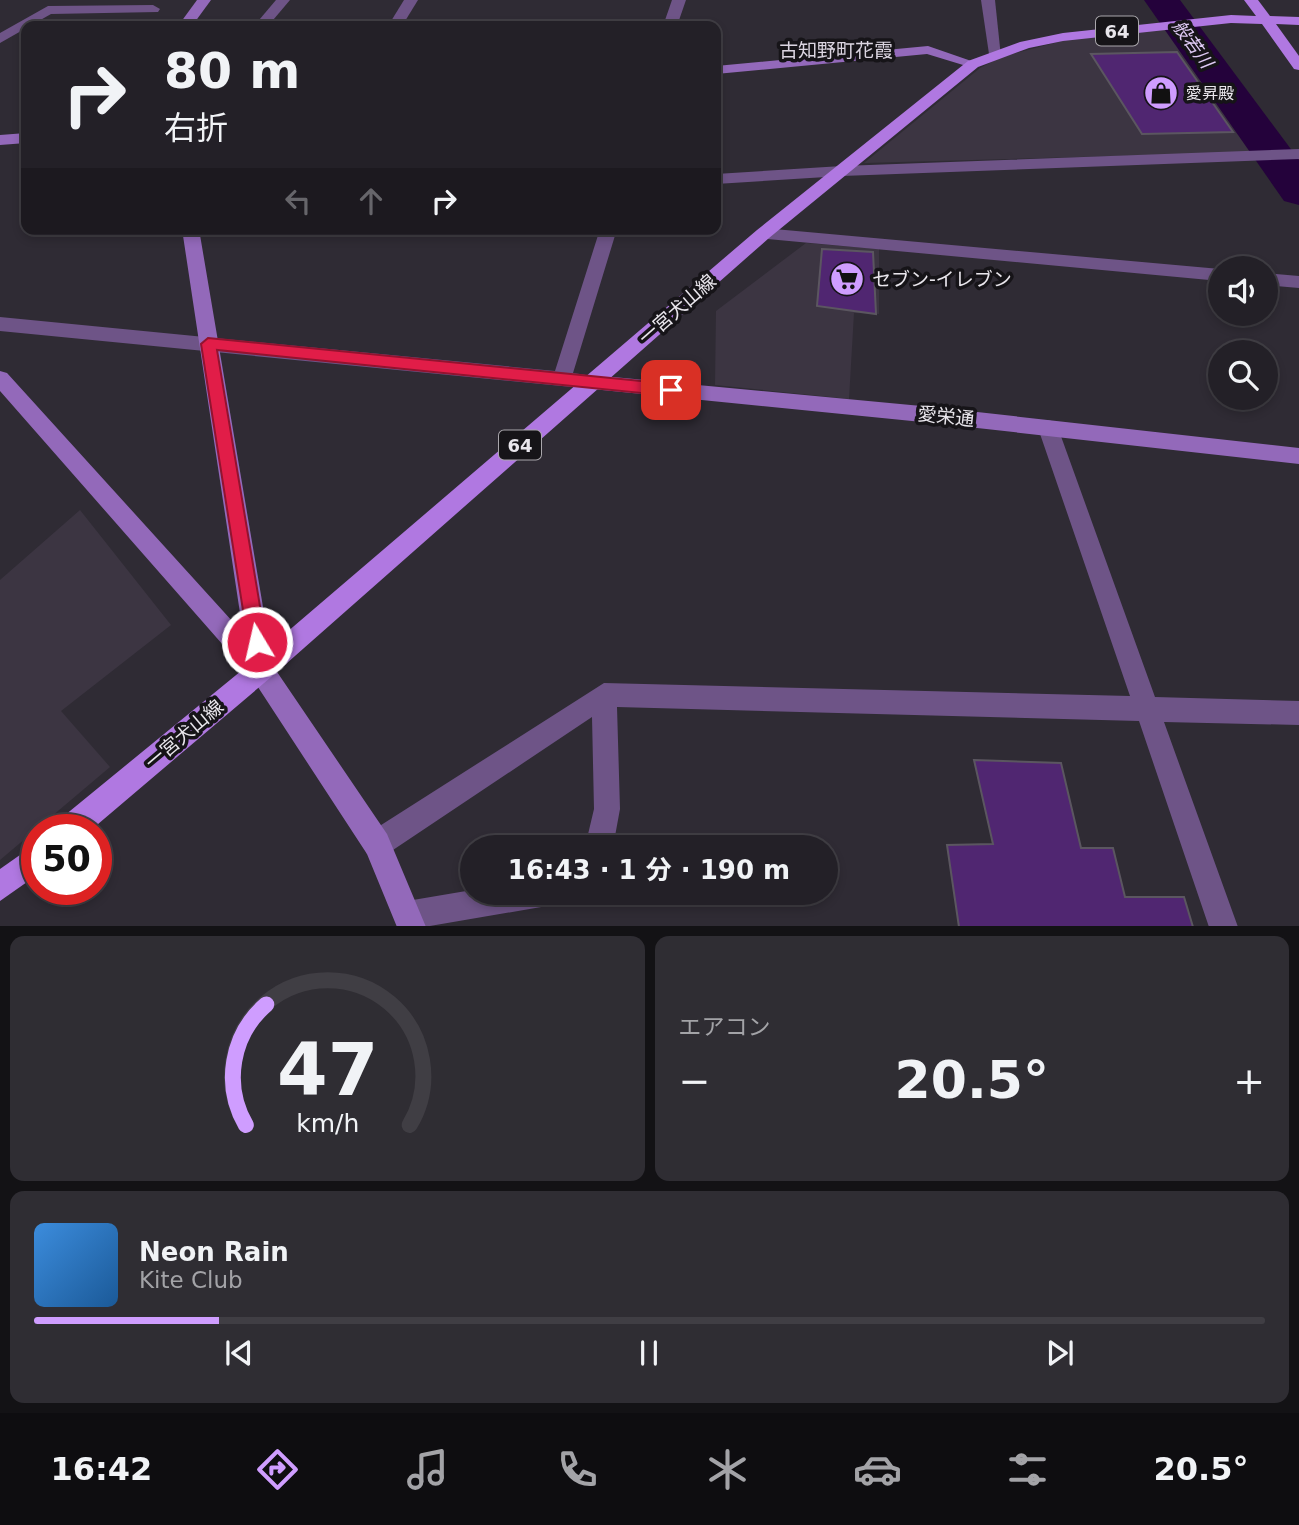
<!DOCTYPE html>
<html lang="ja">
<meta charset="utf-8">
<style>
:root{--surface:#232027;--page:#2f2d33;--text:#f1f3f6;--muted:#a3a3a7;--line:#403e44;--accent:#cf9dff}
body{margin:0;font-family:"DejaVu Sans","Noto Sans JP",sans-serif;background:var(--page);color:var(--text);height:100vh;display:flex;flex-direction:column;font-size:26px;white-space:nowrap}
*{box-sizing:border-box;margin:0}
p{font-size:23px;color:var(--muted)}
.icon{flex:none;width:38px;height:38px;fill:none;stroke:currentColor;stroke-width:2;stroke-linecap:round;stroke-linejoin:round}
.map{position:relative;height:926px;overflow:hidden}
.panel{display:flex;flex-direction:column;gap:10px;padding:10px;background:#131215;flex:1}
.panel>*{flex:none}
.guide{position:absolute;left:21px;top:21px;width:700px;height:214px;border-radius:14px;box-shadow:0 4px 10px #0003,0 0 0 2px var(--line);background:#232027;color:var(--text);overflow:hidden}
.fabs{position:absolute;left:1208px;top:256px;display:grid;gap:14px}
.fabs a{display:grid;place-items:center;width:70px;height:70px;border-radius:50%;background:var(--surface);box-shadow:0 4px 10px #0003,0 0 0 2px var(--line);font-size:35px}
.speed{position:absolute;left:21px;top:814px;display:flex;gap:14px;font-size:35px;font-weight:700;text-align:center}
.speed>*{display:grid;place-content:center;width:91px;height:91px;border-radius:50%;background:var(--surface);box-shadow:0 4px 10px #0003,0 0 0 2px var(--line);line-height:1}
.speed .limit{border:10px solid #d22;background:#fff;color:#111}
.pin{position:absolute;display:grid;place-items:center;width:60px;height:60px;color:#fff;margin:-30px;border-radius:14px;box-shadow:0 4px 10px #0006}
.me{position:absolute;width:77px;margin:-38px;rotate:351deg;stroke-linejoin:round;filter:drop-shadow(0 0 5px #0008)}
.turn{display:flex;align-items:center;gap:24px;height:147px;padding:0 28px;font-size:32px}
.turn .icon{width:91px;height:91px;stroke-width:2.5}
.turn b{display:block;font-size:49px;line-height:60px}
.lanes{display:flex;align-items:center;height:66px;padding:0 28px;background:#0003;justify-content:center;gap:35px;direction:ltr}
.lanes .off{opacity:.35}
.big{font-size:52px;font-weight:700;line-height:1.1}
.panel .tile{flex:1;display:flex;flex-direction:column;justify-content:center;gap:10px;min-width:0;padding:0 24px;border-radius:14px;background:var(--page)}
.panel .dial{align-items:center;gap:0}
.dial svg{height:182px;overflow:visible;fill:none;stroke:var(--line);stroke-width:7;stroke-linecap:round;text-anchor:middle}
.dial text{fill:var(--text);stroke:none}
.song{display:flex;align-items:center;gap:21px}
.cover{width:84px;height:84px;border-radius:10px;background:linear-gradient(135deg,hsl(210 70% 55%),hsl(210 70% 35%))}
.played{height:7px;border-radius:4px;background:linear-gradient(90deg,var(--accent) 15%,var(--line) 15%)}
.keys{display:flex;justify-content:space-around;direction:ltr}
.heat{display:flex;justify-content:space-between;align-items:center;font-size:38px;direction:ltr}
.panel .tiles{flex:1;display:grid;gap:10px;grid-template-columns:1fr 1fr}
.tile:last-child{grid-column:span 2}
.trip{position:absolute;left:460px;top:835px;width:378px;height:70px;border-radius:35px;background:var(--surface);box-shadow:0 4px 10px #0003,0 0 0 2px var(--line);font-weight:700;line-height:70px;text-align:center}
.tab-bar{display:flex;height:112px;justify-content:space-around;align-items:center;background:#0e0d10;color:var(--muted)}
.tab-bar .icon{width:49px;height:49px}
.tab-bar .current{color:var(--accent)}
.tab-bar b{font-size:32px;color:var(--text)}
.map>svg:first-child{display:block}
</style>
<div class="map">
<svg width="1299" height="927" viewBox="0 0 1299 927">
<rect width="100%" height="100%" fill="#2f2b34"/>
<g fill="#3c3542">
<polygon points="1176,28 1261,152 864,163 980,68 1001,57 1066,40"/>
<polygon points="806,243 879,249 879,314 854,313 849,399 715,385 716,311"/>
<polygon points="80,510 171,625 61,711 110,767 0,860 0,580"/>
</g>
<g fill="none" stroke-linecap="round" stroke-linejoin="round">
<polygon fill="#24023b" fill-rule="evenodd" points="1144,0 1180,0 1299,160 1299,205 1284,201"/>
</g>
<g fill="#502671" stroke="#5b5660" stroke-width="2">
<polygon points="1177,52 1233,132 1142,134 1091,54"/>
<polygon points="822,249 873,252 876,314 817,306"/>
<polygon points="974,760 1061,763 1081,848 1113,848 1125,897 1184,897 1193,927 959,927 947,845 993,844"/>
</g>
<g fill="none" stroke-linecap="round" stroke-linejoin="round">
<g fill="#6e5487" fill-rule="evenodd">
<polygon points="276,0 290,0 268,26 254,26"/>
<polygon points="404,0 418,0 402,26 388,26"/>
<polygon points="672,0 686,0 677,26 663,26"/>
<polygon points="981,0 995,0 1001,57 989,54"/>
<polygon points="153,5 160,9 158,12 51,14 0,43 0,33 48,6"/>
<polygon points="1299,149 1299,159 842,176 716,184 716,174 842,166"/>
<polygon points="763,228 1220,269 1220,281 757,238 754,234"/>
<polygon points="600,229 617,229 573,373 599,377 602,382 599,387 592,389 0,331 0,317 555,371"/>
<polygon points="1265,273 1299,276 1299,288 1265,285"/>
<polygon points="1048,420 1055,422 1058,428 1155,697 1299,701 1299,725 1164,722 1238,927 1209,927 1139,721 617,707 620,809 613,847 585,847 594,809 592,717 387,854 377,858 367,854 363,844 367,834 604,683 1130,696 1038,428 1041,422"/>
<polygon points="472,890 472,892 561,892 557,902 547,906 424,927 400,927 393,915 397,905 407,901"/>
</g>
<g fill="#9369ba" fill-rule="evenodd">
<polygon points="197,0 211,0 192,26 178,26"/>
<polygon points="928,46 980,64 973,68 927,54 716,74 716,66"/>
<polygon points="26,133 26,143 0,145 0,135"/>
<polygon points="182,229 199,229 273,666 387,834 426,927 397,927 367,854 252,678 0,391 0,371 7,373 243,633"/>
<polygon points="592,375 932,407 1299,448 1299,464 932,423 592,389 585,387 582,382 585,377"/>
</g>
<g fill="#b078e1" fill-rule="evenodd">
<polygon points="1244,0 1258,0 1270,16 1299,17 1299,25 1276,24 1299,56 1299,70 1294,69 1262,24 1231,23 1063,41 1029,48 978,67 769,238 270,678 91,830 56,830 59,820 252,662 757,230 968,61 1020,42 1063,33 1231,15 1256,16"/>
<polygon points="37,843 37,875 0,901 0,869"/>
</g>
</g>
<polygon fill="#e11d48" stroke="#92132f" stroke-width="2" points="208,338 671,384 678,390 671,396 217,350 266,642 263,648 257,651 250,648 248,642 201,344"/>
<defs>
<g id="shop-disc" transform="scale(1.75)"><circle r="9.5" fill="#cf9dff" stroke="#161418"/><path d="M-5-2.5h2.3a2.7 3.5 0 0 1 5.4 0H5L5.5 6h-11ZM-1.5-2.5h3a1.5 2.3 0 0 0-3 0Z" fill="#111"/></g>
<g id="supermarket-disc" transform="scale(1.75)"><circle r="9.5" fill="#cf9dff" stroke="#161418"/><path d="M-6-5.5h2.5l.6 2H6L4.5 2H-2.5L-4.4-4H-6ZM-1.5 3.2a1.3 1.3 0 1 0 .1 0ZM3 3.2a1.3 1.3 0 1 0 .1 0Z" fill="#111"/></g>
</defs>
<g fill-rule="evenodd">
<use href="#shop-disc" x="1161" y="93"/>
<use href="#supermarket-disc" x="847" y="279"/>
</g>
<g text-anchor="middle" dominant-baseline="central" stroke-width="7" stroke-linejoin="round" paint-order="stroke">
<g font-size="16" fill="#e9e6ec" stroke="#161418" text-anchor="start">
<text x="1186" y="93">愛昇殿</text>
</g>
<g fill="#161418" stroke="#aaa7ac" stroke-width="2">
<rect x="1096" y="16.5" width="42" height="29" rx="5"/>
<rect x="499" y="430.5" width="42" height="29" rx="5"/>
</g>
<g font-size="18" font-weight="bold" fill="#e9e6ec">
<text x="1117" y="31">64</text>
<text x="520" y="445">64</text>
</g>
<g font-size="18" font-style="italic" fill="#e0cbf6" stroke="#161418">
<text transform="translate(1193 44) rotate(54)">般若川</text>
</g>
<g font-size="19" fill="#dbd5e1" stroke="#161418">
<text x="836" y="50">古知野町花霞</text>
</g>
<g font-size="19" fill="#e9e6ec" stroke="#161418" text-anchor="start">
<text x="872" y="279">セブン-イレブン</text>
</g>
<g font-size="19" fill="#e9e6ec" stroke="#161418">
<text transform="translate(677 309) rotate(-41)">一宮犬山線</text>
<text transform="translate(946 416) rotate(6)">愛栄通</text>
<text transform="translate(184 734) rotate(-40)">一宮犬山線</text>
</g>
</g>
</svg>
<div class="fabs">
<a><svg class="icon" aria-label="sound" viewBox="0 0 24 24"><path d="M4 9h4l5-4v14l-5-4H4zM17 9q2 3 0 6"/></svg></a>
<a><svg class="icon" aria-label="search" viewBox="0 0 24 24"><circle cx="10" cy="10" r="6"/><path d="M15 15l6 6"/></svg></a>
</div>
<div class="speed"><div class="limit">50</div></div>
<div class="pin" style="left:671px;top:390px;background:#d93025"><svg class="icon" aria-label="arrive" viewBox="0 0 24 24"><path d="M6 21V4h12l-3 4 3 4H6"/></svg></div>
<svg class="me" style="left:257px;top:642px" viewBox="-20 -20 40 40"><circle r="17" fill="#e11d48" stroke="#fff" stroke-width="3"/><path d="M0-11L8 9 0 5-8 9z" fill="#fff"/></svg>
<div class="trip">16:43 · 1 分 · 190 m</div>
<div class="guide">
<div class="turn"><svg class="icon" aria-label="right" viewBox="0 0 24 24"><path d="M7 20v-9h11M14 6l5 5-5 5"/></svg><div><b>80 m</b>右折</div></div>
<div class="lanes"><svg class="icon off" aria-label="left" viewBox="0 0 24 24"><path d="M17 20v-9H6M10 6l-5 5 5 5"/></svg><svg class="icon off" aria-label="ahead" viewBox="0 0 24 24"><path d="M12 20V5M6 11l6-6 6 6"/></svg><svg class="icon" aria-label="right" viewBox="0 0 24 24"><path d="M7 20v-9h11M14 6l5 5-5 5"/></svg></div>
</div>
</div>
<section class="panel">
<div class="tiles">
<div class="tile dial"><svg viewBox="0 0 100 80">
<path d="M14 69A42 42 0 1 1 86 69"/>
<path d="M14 69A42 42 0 0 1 23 16" stroke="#cf9dff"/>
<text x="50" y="56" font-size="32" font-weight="700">47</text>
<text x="50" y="72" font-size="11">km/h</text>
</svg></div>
<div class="tile"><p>エアコン</p>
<div class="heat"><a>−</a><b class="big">20.5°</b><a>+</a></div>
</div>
<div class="tile">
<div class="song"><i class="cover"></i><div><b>Neon Rain</b><p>Kite Club</p></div></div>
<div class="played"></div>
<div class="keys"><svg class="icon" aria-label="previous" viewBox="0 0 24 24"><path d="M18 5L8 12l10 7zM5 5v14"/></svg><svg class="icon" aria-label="pause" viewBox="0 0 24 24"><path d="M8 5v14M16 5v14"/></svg><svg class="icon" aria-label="next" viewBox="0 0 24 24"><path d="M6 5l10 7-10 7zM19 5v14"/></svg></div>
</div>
</div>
</section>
<nav class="tab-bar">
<b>16:42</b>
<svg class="icon current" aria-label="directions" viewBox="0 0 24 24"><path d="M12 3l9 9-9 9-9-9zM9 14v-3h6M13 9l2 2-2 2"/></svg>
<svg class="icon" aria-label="music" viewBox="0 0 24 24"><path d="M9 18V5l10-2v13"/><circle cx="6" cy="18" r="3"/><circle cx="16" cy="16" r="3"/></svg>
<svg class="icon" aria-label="phone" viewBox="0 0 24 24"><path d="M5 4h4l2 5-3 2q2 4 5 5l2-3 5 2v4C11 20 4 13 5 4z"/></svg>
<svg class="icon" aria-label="climate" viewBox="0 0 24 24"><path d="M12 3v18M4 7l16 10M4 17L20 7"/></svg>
<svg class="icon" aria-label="car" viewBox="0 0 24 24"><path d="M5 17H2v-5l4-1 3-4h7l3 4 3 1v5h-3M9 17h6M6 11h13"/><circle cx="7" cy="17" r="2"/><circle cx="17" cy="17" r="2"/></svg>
<svg class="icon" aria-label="filters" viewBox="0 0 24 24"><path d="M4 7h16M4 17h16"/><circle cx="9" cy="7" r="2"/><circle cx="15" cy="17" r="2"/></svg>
<b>20.5°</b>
</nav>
